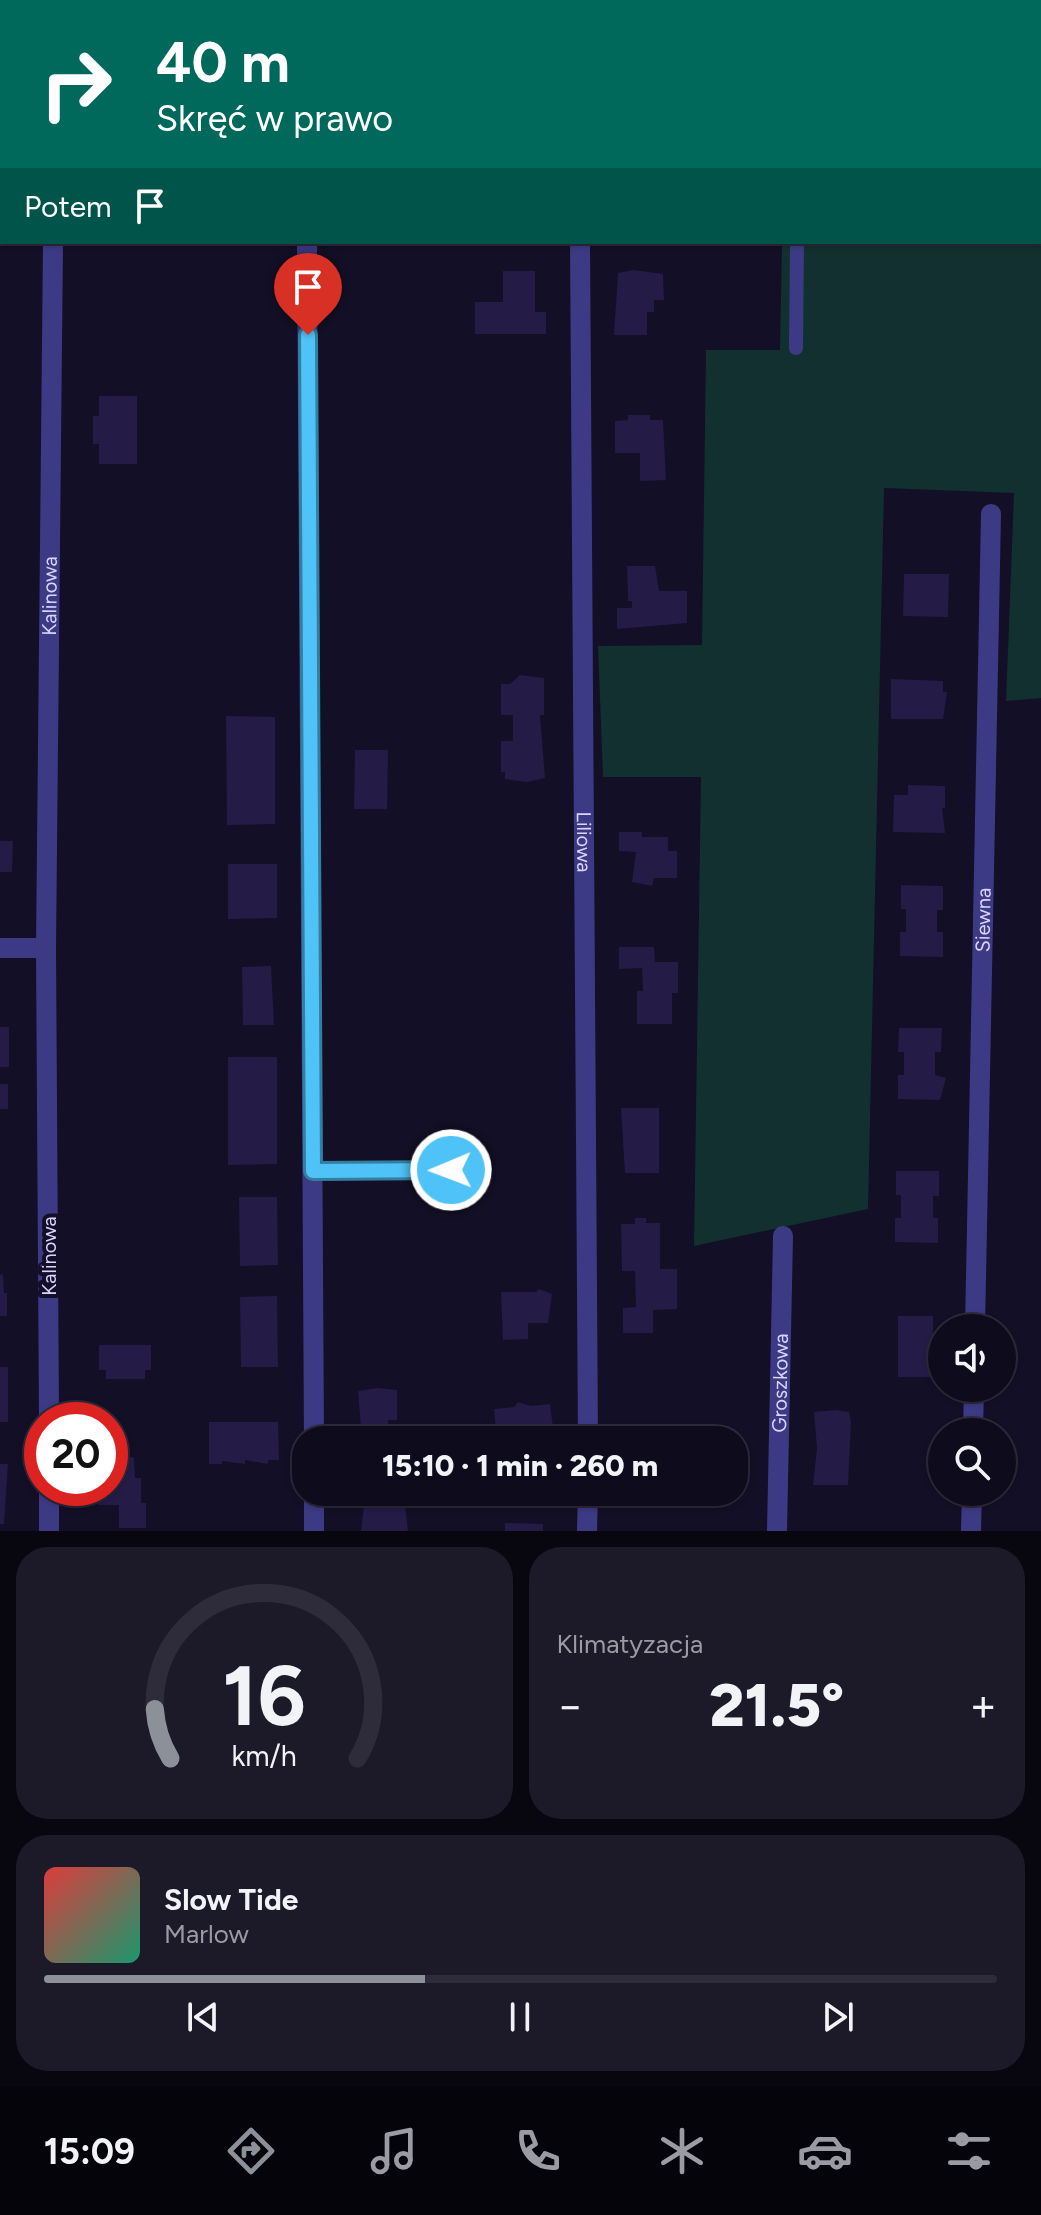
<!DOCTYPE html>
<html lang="pl">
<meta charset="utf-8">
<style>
:root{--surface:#0e0b1c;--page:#1c1929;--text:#f1f3f6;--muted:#9b9ba3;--line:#2e2b3b;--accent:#8c9099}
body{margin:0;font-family:Figtree,sans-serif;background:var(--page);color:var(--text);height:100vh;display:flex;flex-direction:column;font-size:30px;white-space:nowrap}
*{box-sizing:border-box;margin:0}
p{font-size:26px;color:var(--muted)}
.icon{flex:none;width:44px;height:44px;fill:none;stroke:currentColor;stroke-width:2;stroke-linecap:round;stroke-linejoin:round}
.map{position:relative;height:1531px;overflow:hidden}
.drawer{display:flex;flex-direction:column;gap:16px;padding:16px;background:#08060f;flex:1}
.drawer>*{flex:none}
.banner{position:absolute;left:0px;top:0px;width:1042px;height:244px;box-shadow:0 2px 6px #0004,0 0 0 2px var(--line);background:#00695c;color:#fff;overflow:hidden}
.fabs{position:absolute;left:928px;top:1314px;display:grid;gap:16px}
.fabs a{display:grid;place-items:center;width:88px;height:88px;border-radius:50%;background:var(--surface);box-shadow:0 2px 6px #0004,0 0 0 2px var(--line);font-size:40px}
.speed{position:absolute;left:24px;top:1402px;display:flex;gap:16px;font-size:40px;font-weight:700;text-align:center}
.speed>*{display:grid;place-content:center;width:104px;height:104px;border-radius:50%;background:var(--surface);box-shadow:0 2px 6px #0004,0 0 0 2px var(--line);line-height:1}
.speed .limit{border:12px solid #d22;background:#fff;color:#111}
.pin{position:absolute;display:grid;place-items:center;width:68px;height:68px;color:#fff;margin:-82px -34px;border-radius:50% 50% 50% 0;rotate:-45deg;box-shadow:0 0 8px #0007}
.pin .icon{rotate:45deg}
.me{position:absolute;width:88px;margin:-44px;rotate:269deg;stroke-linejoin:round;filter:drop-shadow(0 0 6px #0008)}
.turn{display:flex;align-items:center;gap:28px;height:168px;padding:0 24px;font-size:36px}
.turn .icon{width:104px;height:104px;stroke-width:2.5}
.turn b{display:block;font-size:56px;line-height:68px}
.then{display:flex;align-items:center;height:76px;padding:0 24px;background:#0003;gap:16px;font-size:30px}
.big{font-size:60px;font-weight:800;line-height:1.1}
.drawer .widget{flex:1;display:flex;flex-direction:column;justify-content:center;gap:12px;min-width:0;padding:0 28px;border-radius:32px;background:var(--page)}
.drawer .dial{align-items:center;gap:0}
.dial svg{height:208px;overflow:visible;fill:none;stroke:var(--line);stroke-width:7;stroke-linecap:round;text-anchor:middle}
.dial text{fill:var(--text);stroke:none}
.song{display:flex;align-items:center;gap:24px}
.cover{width:96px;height:96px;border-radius:12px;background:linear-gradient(135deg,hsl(0 70% 55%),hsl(160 70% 35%))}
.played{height:8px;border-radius:4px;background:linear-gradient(90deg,var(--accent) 40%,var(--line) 40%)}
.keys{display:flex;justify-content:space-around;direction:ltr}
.heat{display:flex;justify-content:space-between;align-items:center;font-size:44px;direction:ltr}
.drawer .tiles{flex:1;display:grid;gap:16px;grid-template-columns:1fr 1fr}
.widget:last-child{grid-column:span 2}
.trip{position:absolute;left:292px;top:1426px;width:456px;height:80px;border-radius:32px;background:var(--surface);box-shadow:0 2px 6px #0004,0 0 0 2px var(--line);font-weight:800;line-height:80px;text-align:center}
.tabs{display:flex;height:128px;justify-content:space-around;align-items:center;background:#06040b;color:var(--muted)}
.tabs .icon{width:56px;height:56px}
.tabs .current{color:var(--accent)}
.tabs b{font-size:36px;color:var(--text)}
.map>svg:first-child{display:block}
</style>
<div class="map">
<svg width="1041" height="1531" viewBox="0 0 1041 1531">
<rect width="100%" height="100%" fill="#130f26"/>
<polygon fill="#12302f" points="1041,58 1041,698 1006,701 1014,493 884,488 868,1209 694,1246 701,777 603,777 598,646 702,645 706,350 780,350 782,242 1040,242"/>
<g fill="#241b47">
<polygon points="633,270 663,274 664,300 654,300 654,312 647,312 647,335 614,335 618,273"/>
<polygon points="503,271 535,271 535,312 546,312 546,334 475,334 475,302 503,302"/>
<polygon points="99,396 137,396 137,464 99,464 99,444 93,444 93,416 99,416"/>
<polygon points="628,415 650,415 650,420 663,420 666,480 640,481 640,453 615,453 615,421 628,420"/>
<polygon points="627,566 655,566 659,591 687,591 687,623 617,629 617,608 632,608 632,601 628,601"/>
<polygon points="904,574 949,574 948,617 903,616"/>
<polygon points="520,675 544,678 544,715 540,715 545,778 527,782 505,779 505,772 501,772 501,741 513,741 513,715 501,715 501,684 510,684"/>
<polygon points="891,679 943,681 943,692 947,692 943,719 891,719"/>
<polygon points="226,716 275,717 275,824 227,825"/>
<polygon points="355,750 388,750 387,809 354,809"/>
<polygon points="908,785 945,786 945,808 942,808 945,833 893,832 894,795 908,795"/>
<polygon points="619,832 642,832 642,837 668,837 668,851 677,851 677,878 654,878 652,886 632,882 636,852 619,851"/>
<polygon points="0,841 13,841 12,872 0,872"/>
<polygon points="228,864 277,864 277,918 228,919"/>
<polygon points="901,885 943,886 943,910 937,910 937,932 943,932 943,957 900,956 900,932 906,932 906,909 901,909"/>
<polygon points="619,947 654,947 655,962 678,962 678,993 672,993 672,1024 637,1024 637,991 643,991 642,968 619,969"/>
<polygon points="271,966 274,1025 243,1025 242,967"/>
<rect x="0" y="1027" width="9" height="40"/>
<polygon points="899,1028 942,1028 941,1052 935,1052 935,1075 946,1078 940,1100 898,1099 898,1075 904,1075 904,1052 898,1052"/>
<polygon points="228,1057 277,1057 277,1164 228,1165"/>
<rect x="0" y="1084" width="8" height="25"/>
<polygon points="621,1108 659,1108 659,1173 625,1173"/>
<polygon points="896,1171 939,1171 939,1196 933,1196 933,1218 938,1218 938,1243 895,1242 895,1218 901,1218 901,1195 896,1195"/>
<polygon points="239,1197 277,1197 278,1265 240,1266"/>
<polygon points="635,1218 646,1218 646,1223 660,1223 660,1269 677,1269 677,1309 653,1310 653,1333 623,1333 623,1308 636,1307 635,1271 622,1271 621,1224 635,1224"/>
<polygon points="3,1274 4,1293 7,1293 7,1316 0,1316 0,1275"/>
<polygon points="539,1289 552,1294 548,1323 528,1323 528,1339 503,1340 501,1292 536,1292"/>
<polygon points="277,1296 278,1367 241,1367 240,1297"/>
<rect x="898" y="1316" width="35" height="61"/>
<polygon points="99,1345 151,1345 151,1370 145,1370 145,1379 106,1379 106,1370 99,1370"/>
<rect x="0" y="1367" width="8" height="55"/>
<polygon points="378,1388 397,1390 397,1420 388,1420 388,1437 420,1437 420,1440 362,1440 358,1391"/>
<polygon points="518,1402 531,1406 550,1404 554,1435 497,1440 494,1409 514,1407"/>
<polygon points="836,1410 849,1412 851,1422 848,1485 813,1485 817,1448 814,1412"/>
<polygon points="209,1422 278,1422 279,1460 268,1460 268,1464 245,1460 245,1464 222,1461 222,1464 209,1464"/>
<polygon points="622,1430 658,1431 658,1440 622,1440"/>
<polygon points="134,1457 135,1478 141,1478 141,1503 146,1503 146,1528 119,1528 119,1505 98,1505 98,1488 110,1488 110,1458"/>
<polygon points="0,1464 8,1464 4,1524 0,1524"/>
<polygon points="364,1505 405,1505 408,1531 361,1531"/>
<polygon points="505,1523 543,1524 543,1531 505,1531"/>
</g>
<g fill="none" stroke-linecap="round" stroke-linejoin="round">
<g stroke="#3d3a85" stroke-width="14">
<polyline points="195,2 195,0"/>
<polyline points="528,2 528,0"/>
<polyline points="796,348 797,242"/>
<polyline points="313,1171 451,1170"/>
</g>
<g stroke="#3d3a85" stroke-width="20">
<polyline points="0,42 2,42"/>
<polyline points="1040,42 1041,42"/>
<polyline points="307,242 314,1440"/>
<path id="s1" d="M 580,242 L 588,1440"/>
<polyline points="0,948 46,948"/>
<path id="s2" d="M 975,1328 L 991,514"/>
<path id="s3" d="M 49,1420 L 46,948 L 53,242"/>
<polyline points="973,1432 974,1388"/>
<polyline points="314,1492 314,1531"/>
<polyline points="49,1531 49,1488"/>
<polyline points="587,1531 588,1492"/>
<path id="s4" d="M 777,1531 L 783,1236"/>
<polyline points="971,1531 972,1492"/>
</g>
</g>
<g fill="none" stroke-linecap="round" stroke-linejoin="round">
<g stroke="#337fa1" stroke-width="20">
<polyline id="route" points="308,335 313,1171 451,1170"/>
</g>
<use href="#route" stroke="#4fc3f7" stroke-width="14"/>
</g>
<g text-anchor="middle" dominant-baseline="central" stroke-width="8" stroke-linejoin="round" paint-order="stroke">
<g font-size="20" fill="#d9d4ff" stroke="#130f26">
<text stroke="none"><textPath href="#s3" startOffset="824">Kalinowa</textPath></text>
<text stroke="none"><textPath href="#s1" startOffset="600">Liliowa</textPath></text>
<text stroke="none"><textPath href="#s2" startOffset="408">Siewna</textPath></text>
<text transform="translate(49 1256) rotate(-90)">Kalinowa</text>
<text stroke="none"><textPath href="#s4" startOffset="148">Groszkowa</textPath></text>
</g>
</g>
</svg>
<div class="fabs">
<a><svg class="icon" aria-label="sound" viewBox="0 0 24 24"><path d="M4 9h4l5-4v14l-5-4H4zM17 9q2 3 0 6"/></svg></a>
<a><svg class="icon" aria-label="search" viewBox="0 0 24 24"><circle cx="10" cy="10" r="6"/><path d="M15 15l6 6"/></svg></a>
</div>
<div class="speed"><div class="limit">20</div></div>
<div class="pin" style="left:308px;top:335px;background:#d93025"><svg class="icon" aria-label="arrive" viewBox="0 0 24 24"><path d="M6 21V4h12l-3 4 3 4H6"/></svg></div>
<svg class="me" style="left:451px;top:1170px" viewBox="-20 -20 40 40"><circle r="17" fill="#4fc3f7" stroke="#fff" stroke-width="3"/><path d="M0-11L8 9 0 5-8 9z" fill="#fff"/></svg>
<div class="trip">15:10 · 1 min · 260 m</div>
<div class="banner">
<div class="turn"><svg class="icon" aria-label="right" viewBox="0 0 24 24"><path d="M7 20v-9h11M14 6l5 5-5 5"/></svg><div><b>40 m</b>Skręć w prawo</div></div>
<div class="then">Potem<svg class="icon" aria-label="arrive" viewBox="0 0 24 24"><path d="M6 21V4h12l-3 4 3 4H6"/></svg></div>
</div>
</div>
<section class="drawer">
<div class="tiles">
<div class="widget dial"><svg viewBox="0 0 100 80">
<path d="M14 69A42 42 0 1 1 86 69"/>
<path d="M14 69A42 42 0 0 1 8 50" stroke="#8c9099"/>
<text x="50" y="56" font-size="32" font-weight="700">16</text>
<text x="50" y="72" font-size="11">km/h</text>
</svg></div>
<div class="widget"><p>Klimatyzacja</p>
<div class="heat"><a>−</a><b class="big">21.5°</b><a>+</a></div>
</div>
<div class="widget">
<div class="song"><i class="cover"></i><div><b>Slow Tide</b><p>Marlow</p></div></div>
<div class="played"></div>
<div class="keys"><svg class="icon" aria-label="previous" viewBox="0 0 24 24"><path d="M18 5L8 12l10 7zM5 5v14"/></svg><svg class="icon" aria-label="pause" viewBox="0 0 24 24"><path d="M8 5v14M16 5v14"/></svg><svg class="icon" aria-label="next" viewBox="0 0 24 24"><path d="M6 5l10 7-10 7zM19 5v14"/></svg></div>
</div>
</div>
</section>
<nav class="tabs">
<b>15:09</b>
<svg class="icon current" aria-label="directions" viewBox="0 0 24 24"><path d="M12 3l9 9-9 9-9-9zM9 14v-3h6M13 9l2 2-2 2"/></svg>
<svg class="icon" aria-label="music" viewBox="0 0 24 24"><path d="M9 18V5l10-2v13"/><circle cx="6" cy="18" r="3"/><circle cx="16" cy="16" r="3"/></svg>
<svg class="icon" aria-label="phone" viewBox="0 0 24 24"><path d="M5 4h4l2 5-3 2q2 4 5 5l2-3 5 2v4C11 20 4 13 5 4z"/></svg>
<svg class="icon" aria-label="climate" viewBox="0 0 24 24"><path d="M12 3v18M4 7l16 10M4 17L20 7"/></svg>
<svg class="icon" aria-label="car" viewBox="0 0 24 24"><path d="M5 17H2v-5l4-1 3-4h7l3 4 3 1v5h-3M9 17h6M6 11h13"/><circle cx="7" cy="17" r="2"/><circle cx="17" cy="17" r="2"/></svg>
<svg class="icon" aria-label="filters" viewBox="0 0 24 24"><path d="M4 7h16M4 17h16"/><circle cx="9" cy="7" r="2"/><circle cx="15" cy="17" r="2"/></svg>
</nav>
